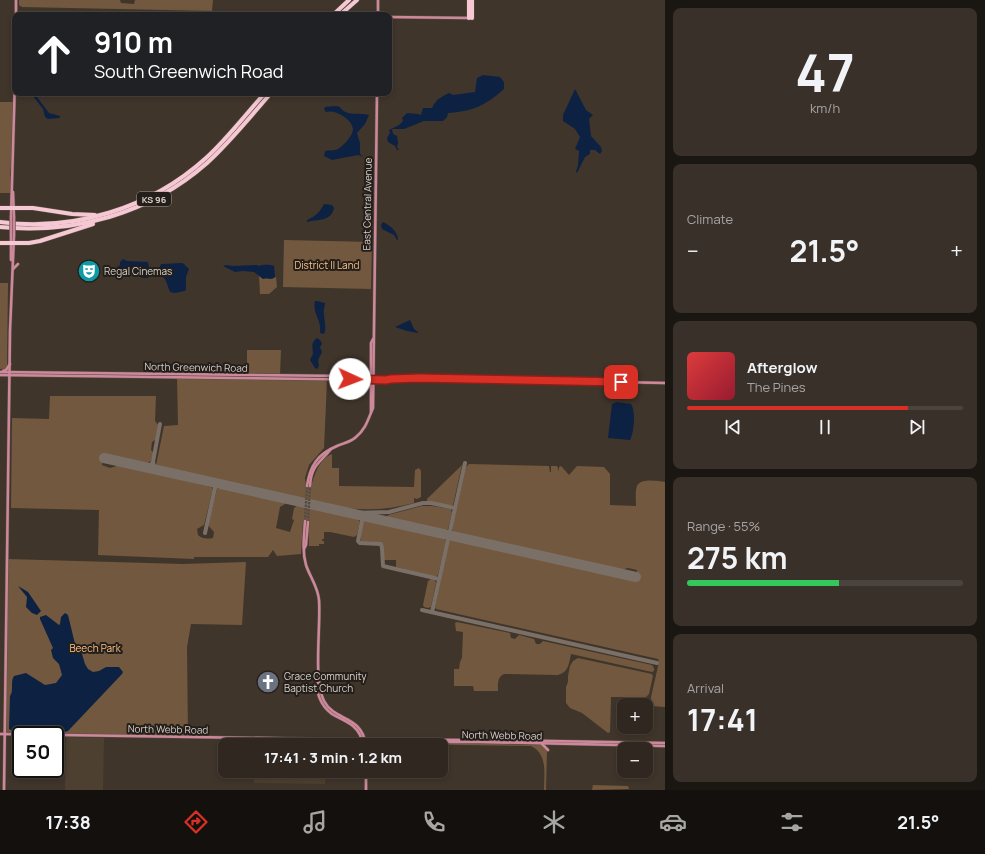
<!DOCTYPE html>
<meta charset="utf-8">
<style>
:root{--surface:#302820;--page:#383029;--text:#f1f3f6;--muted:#a8a6a5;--line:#4b443e;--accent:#d93025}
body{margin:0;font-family:Manrope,sans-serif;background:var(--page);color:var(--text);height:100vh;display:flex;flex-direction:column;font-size:15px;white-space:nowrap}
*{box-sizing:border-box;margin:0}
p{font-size:13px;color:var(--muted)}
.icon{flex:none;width:22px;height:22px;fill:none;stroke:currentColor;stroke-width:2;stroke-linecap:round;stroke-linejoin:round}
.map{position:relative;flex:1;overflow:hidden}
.sheet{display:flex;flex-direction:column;gap:8px;padding:8px;background:#1a1612;width:320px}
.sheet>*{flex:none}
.guide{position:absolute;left:12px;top:12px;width:380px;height:84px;border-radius:8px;box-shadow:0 2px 6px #0003,0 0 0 1px var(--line);background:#202124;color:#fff;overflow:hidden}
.tools{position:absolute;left:617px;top:698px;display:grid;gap:8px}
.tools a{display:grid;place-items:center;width:36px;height:36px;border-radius:8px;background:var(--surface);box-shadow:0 2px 6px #0003,0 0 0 1px var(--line);font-size:20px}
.speed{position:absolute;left:12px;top:726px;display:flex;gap:8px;font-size:20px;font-weight:700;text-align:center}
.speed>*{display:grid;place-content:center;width:52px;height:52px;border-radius:50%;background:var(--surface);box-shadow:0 2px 6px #0003,0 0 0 1px var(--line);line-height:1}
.speed .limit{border:2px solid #111;border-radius:6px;background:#fff;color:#111}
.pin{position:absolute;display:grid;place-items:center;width:34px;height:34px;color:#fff;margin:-17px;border-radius:8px;box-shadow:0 2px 6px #0006}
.me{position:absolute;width:44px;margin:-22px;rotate:92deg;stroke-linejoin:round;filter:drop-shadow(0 0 3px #0008)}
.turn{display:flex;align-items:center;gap:14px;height:84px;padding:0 16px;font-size:18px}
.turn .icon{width:52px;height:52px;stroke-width:2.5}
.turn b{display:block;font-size:28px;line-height:34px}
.big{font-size:30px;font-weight:700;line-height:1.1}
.sheet .card{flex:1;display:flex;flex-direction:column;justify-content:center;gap:6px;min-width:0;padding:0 14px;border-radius:8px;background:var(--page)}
.sheet .dial{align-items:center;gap:0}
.dial b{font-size:52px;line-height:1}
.song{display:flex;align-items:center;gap:12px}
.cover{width:48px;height:48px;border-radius:6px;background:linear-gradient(135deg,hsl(0 70% 55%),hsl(350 70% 35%))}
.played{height:4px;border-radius:2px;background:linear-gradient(90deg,var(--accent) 80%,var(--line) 80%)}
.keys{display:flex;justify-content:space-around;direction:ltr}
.heat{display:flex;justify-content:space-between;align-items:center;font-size:22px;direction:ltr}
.charge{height:6px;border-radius:3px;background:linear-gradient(90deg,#34c759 55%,var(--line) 0)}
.trip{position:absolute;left:218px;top:738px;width:230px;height:40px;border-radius:8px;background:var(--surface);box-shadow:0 2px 6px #0003,0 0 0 1px var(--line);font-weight:700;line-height:40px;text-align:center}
.tabs{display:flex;height:64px;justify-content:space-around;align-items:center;background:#13100d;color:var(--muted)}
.tabs .icon{width:28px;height:28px}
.tabs .on{color:var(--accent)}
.tabs b{font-size:18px;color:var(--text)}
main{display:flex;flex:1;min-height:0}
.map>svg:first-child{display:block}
</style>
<main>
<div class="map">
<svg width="665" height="790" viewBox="0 0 665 790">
<rect width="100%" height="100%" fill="#40352b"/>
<g fill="#4d4031">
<polygon points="66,737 104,738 103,790 65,790"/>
<polygon points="255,740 326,741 326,745 255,745"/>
<polygon points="254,771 326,771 325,784 254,783"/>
</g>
<g fill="#72583e">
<polygon points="19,0 120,0 121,3 134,4 135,0 213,0 212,11 22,7 19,5"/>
<polygon points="0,102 13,102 12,157 10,176 11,178 11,193 0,193"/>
<polygon points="284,240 372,242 371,289 283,287"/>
<polygon points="259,275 262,278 269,279 276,277 277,287 269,294 260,294"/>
<polygon points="0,283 8,283 7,369 0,369"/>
<polygon points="247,350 281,350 280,374 247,373"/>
<path d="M 177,377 L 327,381 L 324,448 L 309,465 L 305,478 L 306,485 L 311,486 C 315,474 319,459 332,454 L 332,468 L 339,468 L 339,486 L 414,487 L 415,470 L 419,468 L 421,471 L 421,497 L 417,499 L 414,498 L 414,503 C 388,510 365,511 339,507 L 156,465 L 164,426 L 178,425 Z"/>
<path d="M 50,396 L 156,396 L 155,421 L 159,426 L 157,439 L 152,442 L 151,450 L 154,453 L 152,460 L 147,464 L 104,455 L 102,465 L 110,468 L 120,465 L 211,487 L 213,489 L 204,525 L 197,529 L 198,535 C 202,539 207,539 213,538 L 214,532 L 208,525 L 217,489 L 222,488 L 284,502 L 285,504 L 280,507 L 276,528 L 290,532 L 294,520 L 292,519 L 294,508 L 298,505 L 357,518 L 360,522 L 357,535 L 354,537 L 330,532 L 324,532 L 324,539 L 322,539 L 322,541 L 324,541 L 324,544 L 319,544 L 319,546 L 309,546 L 309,523 L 303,521 L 301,554 L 277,556 L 273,550 L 268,557 L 194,557 L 194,559 L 98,555 L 99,510 L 11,508 L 12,418 L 49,419 Z"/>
<path d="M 469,464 L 549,466 L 550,472 L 551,472 L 551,466 L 557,466 L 559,471 L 559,467 L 561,466 L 569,475 L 577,466 L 604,467 L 610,474 L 610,505 L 636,506 C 636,500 635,491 637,486 C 641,478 658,481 665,482 L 665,707 L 651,706 L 651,697 L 659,662 L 658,659 L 436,609 L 435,607 L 449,542 L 451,540 L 636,580 L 637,570 L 628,568 L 621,570 L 454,533 L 452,529 L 466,467 Z"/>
<polygon points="462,465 453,505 450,506 427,501 427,499"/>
<polygon points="422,506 432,506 451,509 452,513 448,529 445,531 387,517 388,515"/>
<path d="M 366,520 L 444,538 L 446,541 L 438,575 L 435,577 L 396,567 L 396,560 L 384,560 L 383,546 L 382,544 L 372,543 L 369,541 L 368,543 L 361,542 C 360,535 359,524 366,520 Z"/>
<polygon points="8,559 183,564 246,562 242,625 191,624 187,647 188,737 5,734"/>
<polygon points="431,579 435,580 436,583 431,607 428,608 424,607 423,605 428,581"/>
<path d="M 457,622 L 510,633 L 511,638 L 515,639 L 519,635 L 534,639 L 536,644 L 540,644 L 543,641 L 652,665 L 654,668 L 654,671 L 652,672 L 571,654 C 569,663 569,672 558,675 L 504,674 C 497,677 498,685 498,691 L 474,691 L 473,686 L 454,686 L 454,669 L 459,669 L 460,662 L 462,658 L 463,632 L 456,631 L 455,623 Z"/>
<polygon points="578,658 652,674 653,676 649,694 646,697 611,697 610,732 608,733 582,713 570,708 566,703 566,687 568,682 568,676 570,666 573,661"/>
<path d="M 407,743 L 459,743 L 542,745 L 547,750 L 546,790 L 544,790 C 544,774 548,754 531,746 L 406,744 Z"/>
<polygon points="593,785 628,786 629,789 592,790"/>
</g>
<g fill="#0d2143">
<path d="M 483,75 L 500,77 L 504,82 L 504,89 C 487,105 471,112 448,113 L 447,117 L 443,121 L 424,121 L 404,129 L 392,129 L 393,134 L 397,136 L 398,143 L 397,147 L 399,150 L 397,150 L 395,146 L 388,142 L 387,138 L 390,133 L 389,130 L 399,125 L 403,121 L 402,118 L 407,113 L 418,114 L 421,115 L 423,108 L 432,108 C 436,99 441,97 449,93 L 453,95 L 475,92 L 477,78 Z"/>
<polygon points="575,89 586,110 593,115 589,119 591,136 601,147 602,151 600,154 595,150 590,150 590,154 585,157 577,173 576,171 578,166 579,151 575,149 580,137 575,129 563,121 563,115"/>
<polygon points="25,93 34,93 49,113 60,116 60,118 48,119 45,117 43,109 33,96"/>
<path d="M 336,106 L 340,107 C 346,117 359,112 369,115 L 365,124 L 357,133 L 360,143 L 360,154 L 363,157 L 358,155 L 332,160 L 324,156 L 325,151 C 329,150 334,151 338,149 C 343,146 353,136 353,129 C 352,119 335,109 326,112 L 324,109 L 325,107 Z"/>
<path d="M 324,204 L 332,205 L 334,208 C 331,222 318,219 307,222 L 307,220 C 316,216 320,212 324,204 Z"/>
<path d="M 383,222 C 391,226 398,232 398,240 L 397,240 L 394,235 L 382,229 L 381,225 Z"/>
<polygon points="123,259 127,261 148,262 150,273 148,278 142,278 136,273 126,272 120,268 116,268 120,265 120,262"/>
<path d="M 182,263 L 184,264 L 189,269 L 186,277 L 186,289 L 185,291 L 175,293 L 170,292 C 167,285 167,278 160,276 L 156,271 L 159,269 L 161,264 Z"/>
<path d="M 226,265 L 232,266 L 257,265 L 258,266 C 263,265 269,264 274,266 L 275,277 L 272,279 L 267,278 L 263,279 L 254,272 L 243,271 L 235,272 L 223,266 Z"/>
<path d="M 315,301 L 317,301 L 325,303 C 325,307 323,310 324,314 C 324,321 327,327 324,334 L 320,333 C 322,320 312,313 315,301 Z"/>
<polygon points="410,320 414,329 418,332 418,333 407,331 395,327"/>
<path d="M 317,338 C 320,339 321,341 322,344 L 320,347 L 322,352 L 318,360 L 319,366 L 317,369 L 315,368 L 310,360 L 313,354 C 313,347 310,343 317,338 Z"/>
<path d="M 617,402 L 631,404 C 636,412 634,432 630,440 L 608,438 L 612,404 Z"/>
<polygon points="18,586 28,592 41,611 37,615 32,613 26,607 27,597"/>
<path d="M 65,613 L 68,615 L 75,644 L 82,654 L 85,664 L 88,669 L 93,672 L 99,671 L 106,667 L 119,667 L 123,672 L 122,674 L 68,731 L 64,732 L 13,731 L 9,729 L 10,696 C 14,690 10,682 14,676 L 26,673 L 45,685 L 56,683 L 62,675 L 59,664 L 53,658 L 51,650 L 53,648 L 40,619 L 40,617 L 46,615 L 59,625 L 60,624 L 61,617 Z"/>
</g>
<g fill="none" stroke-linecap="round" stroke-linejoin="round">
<g stroke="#7a7068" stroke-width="4">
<polyline points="153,462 154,467 158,470"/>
<polyline points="146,468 150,466 153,462 160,424"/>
<polyline points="215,488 217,485 223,485"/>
<polyline points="351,513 389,512 423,503 431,503 455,508"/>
<polyline points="363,516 358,541 360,543 381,544 382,548 383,566 439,579"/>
<polyline points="205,533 215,488 214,485 210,482"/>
<polyline points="422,610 657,663"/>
<polyline points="432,612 465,463"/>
</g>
<polyline stroke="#7a7068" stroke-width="10" points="104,458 636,577"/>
<g stroke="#574c43" stroke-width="2.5" stroke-dasharray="2.5 1" stroke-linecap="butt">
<polyline points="305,521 307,486"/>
<polyline points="308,522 310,486"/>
</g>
<g stroke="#5c5148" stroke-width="3.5">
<g id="secondary">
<polyline points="16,15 16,0"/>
<polyline points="378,15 378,0"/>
<polyline points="389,17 470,18"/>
<polyline points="13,192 14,217"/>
<polyline points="11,217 15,79"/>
<polyline points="11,235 11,260"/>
<polyline points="13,269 18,264"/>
<polyline points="3,371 6,370 10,364"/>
<polyline points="0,372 342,376 389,378"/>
<polyline points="0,375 386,380 391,379 419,378 665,383"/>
<polyline points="371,412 371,343 373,339"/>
<path d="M 307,486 C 310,465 318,454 337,446 C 344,443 351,442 356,437 C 366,429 368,419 373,408 L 377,93"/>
<path d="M 310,486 C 311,465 320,463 331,449"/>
<path d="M 305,521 C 304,536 302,551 306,565 C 310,577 318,587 319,600 C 321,625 313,680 324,701 C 335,722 361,714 366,745"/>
<polyline points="304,549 306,545 308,522"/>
<path d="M 319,678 C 314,691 321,706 332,714 C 339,718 347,721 353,726 C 359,731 362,738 363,745"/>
<polyline points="0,734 329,739 405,742 479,742 665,746"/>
<polyline points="336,739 459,740"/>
<polyline points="492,740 665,743"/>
<polyline points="542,744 548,750"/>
<polyline points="366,771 366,790"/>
<polyline points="4,790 10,331 14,235"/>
</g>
</g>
<g stroke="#5c5148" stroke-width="5">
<g id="motorway">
<polyline points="333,15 349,0"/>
<polyline points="340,15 357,0"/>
<polyline points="469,18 469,0"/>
<polyline points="472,18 472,0"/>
<polyline points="0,208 33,208 72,214 95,215"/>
<path d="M 0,222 C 73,232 151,208 206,158 C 227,139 245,115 265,93"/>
<path d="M 0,227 C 75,234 149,214 207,163 C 230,142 250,117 271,93"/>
<polyline points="0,243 29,243 40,241 93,224"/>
</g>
</g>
<use href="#secondary" stroke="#ce889b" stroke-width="2.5"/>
<use href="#motorway" stroke="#f5c8d3" stroke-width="4"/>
<g stroke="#5c5148" stroke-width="3.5" stroke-linecap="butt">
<g id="secondary-bridge">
<polyline points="11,235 11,217"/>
<polyline points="14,235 14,217"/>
</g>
</g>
<use href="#secondary-bridge" stroke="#ce889b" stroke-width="2.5"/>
</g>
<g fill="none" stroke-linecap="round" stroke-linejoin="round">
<g stroke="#8d1f18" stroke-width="10">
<polyline id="route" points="350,379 386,380 391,379 419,378 621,382"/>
</g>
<use href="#route" stroke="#d93025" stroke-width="7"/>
</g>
<defs>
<g id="theatre-disc" transform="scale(1.15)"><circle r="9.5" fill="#0f9aa8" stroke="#231e19"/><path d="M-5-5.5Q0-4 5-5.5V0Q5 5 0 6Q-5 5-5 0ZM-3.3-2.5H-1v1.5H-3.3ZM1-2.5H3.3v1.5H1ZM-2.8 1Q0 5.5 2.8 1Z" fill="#fff"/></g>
<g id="church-disc" transform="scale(1.15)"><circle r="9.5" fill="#6b7280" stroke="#231e19"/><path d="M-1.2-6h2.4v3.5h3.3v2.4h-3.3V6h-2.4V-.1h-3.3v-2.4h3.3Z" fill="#fff"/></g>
</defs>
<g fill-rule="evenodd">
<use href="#theatre-disc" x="89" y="271"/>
<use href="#church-disc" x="268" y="682"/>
</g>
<g text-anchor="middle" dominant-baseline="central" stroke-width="4" stroke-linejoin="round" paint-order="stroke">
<rect fill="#231e19" stroke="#a29b96" stroke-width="1" x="137" y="192" width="34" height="14" rx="3"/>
<g font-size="9" font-weight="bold" fill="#d9d1cb">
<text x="154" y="199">KS 96</text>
</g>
<g font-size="10" fill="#d9d1cb" stroke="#231e19">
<text transform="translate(367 204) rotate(-89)">East Central Avenue</text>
<text transform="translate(196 367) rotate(1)">North Greenwich Road</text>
<text transform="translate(168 729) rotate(1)">North Webb Road</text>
<text transform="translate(502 735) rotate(1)">North Webb Road</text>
</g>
<g font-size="10" fill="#ffc48b" stroke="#231e19">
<text x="327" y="265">District II Land</text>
<text x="95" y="648">Beech Park</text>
</g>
<g font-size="10" fill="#d9d1cb" stroke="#231e19" text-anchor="start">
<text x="104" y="271">Regal Cinemas</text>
<text x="284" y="676">Grace Community<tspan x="284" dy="12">Baptist Church</tspan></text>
</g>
</g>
</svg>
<div class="tools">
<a>+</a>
<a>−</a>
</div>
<div class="speed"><div class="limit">50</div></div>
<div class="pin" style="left:621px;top:382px;background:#d93025"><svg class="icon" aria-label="arrive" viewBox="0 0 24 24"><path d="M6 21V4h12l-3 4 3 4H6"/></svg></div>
<svg class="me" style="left:350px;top:379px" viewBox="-20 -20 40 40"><circle r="19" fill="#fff"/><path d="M0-13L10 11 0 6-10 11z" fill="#d93025"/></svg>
<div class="trip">17:41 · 3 min · 1.2 km</div>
<div class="guide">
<div class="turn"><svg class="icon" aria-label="ahead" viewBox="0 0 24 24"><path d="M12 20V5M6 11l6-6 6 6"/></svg><div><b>910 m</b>South Greenwich Road</div></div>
</div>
</div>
<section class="sheet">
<div class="card dial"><b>47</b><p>km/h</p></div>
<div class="card"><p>Climate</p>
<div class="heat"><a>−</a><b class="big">21.5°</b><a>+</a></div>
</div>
<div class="card">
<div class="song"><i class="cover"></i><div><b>Afterglow</b><p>The Pines</p></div></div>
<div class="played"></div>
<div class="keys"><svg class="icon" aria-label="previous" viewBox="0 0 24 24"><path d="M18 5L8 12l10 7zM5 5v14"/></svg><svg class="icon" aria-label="pause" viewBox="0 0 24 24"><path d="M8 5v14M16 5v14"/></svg><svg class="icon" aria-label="next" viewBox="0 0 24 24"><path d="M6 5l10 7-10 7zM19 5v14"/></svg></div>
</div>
<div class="card"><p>Range · 55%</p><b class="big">275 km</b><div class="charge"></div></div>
<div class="card"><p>Arrival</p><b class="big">17:41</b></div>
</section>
</main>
<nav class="tabs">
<b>17:38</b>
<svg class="icon on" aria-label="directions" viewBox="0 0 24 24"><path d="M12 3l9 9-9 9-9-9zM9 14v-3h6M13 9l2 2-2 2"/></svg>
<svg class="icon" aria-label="music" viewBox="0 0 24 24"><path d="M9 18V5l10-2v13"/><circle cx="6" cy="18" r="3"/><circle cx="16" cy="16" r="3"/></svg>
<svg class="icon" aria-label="phone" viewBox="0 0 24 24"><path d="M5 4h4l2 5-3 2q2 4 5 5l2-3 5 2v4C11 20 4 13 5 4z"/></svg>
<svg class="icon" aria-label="climate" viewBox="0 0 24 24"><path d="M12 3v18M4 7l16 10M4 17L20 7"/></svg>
<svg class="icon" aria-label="car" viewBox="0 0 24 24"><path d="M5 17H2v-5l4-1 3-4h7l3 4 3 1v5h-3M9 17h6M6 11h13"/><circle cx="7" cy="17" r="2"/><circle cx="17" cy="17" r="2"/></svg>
<svg class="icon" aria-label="filters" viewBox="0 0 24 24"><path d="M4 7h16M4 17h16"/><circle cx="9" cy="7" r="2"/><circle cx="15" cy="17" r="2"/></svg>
<b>21.5°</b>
</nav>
